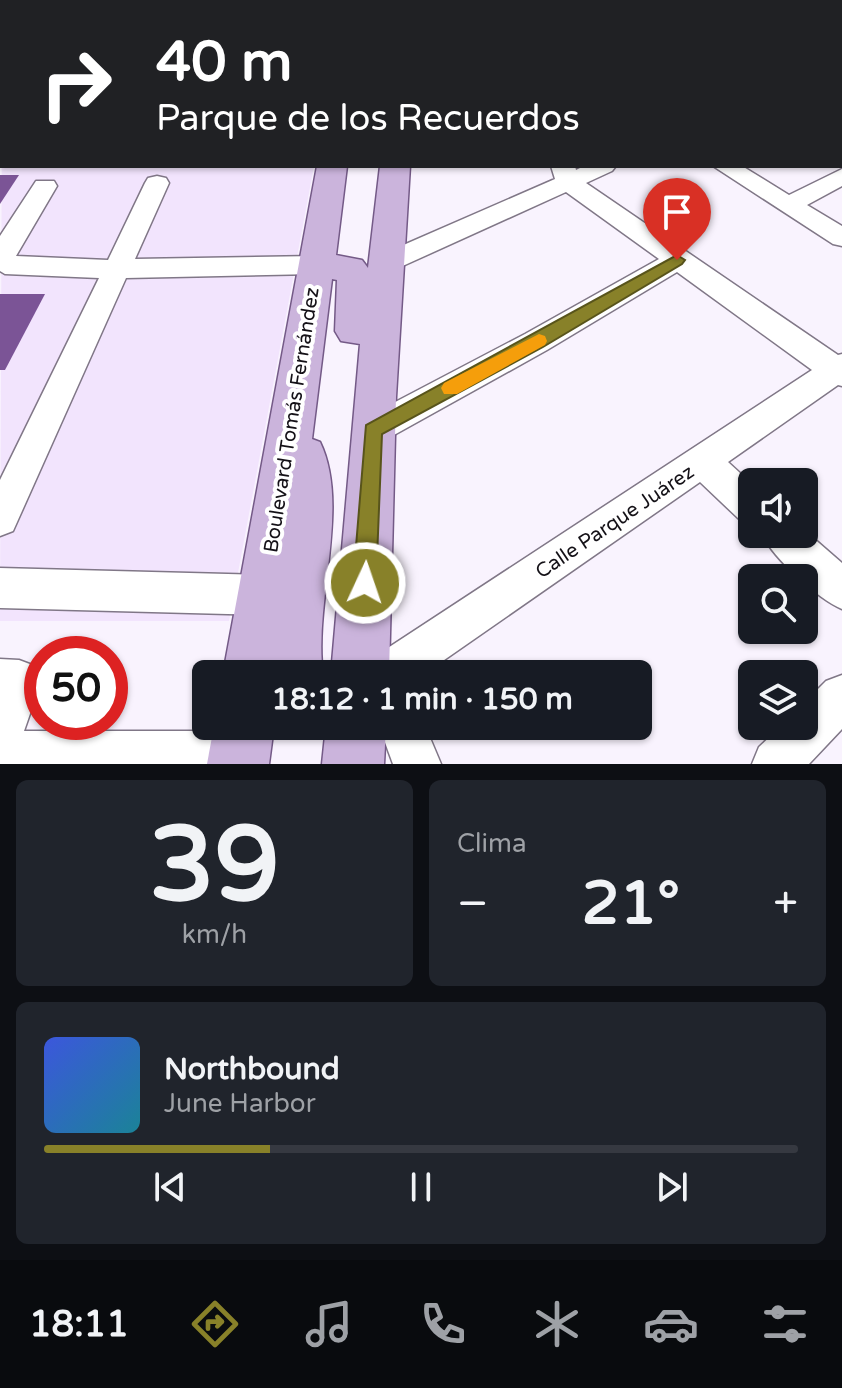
<!DOCTYPE html>
<html lang="es">
<meta charset="utf-8">
<style>
:root{--surface:#171b24;--page:#20242c;--text:#f1f3f6;--muted:#9ea1a6;--line:#363941;--accent:#888129}
body{margin:0;font-family:"Varela Round",sans-serif;background:var(--page);color:var(--text);height:100vh;display:flex;flex-direction:column;font-size:30px;white-space:nowrap}
*{box-sizing:border-box;margin:0}
p{font-size:26px;color:var(--muted)}
.icon{flex:none;width:44px;height:44px;fill:none;stroke:currentColor;stroke-width:2;stroke-linecap:round;stroke-linejoin:round}
.map{position:relative;height:764px;overflow:hidden}
.sheet{display:flex;flex-direction:column;gap:16px;padding:16px;background:#0d0f14;flex:1}
.sheet>*{flex:none}
.banner{position:absolute;left:0px;top:0px;width:842px;height:168px;box-shadow:0 2px 6px #0004;background:#202124;color:#fff;overflow:hidden}
.tools{position:absolute;left:738px;top:468px;display:grid;gap:16px}
.tools a{display:grid;place-items:center;width:80px;height:80px;border-radius:12px;background:var(--surface);box-shadow:0 2px 6px #0004;font-size:40px}
.speed{position:absolute;left:24px;top:636px;display:flex;gap:16px;font-size:40px;font-weight:700;text-align:center}
.speed>*{display:grid;place-content:center;width:104px;height:104px;border-radius:50%;background:var(--surface);box-shadow:0 2px 6px #0004;line-height:1}
.speed .limit{border:12px solid #d22;background:#fff;color:#111}
.pin{position:absolute;display:grid;place-items:center;width:68px;height:68px;color:#fff;margin:-82px -34px;border-radius:50% 50% 50% 0;rotate:-45deg;box-shadow:0 0 8px #0007}
.pin .icon{rotate:45deg}
.me{position:absolute;width:88px;margin:-44px;rotate:3deg;stroke-linejoin:round;filter:drop-shadow(0 0 6px #0008)}
.turn{display:flex;align-items:center;gap:28px;height:168px;padding:0 24px;font-size:36px}
.turn .icon{width:104px;height:104px;stroke-width:2.5}
.turn b{display:block;font-size:56px;line-height:68px}
.big{font-size:60px;font-weight:700;line-height:1.1}
.sheet .card{flex:1;display:flex;flex-direction:column;justify-content:center;gap:12px;min-width:0;padding:0 28px;border-radius:12px;background:var(--page)}
.sheet .dial{align-items:center;gap:0}
.dial b{font-size:104px;line-height:1}
.song{display:flex;align-items:center;gap:24px}
.cover{width:96px;height:96px;border-radius:12px;background:linear-gradient(135deg,hsl(230 70% 55%),hsl(190 70% 35%))}
.played{height:8px;border-radius:4px;background:linear-gradient(90deg,var(--accent) 30%,var(--line) 30%)}
.keys{display:flex;justify-content:space-around;direction:ltr}
.heat{display:flex;justify-content:space-between;align-items:center;font-size:44px;direction:ltr}
.sheet .tiles{flex:1;display:grid;gap:16px;grid-template-columns:1fr 1fr}
.card:last-child{grid-column:span 2}
.trip{position:absolute;left:192px;top:660px;width:460px;height:80px;border-radius:12px;background:var(--surface);box-shadow:0 2px 6px #0004;font-weight:700;line-height:80px;text-align:center}
.dock{display:flex;height:128px;justify-content:space-around;align-items:center;background:#090b0e;color:var(--muted)}
.dock .icon{width:56px;height:56px}
.dock .selected{color:var(--accent)}
.dock b{font-size:36px;color:var(--text)}
.map>svg:first-child{display:block}
</style>
<div class="map">
<svg width="842" height="764" viewBox="0 0 842 764">
<rect width="100%" height="100%" fill="#f9f3fe"/>
<polygon fill="#f2e4fd" points="2,89 2,166 314,166 229,621 0,621"/>
<g fill="#7b5496">
<polygon points="0,175 19,175 0,204"/>
<polygon points="0,294 45,294 5,370 0,370"/>
</g>
<g fill="none" stroke-linecap="round" stroke-linejoin="round">
<g stroke="#807787" stroke-width="3">
<g id="minor">
<polygon points="85,0 101,0 102,2 86,2"/>
<polygon points="143,0 159,0 160,2 144,2"/>
<polygon points="678,0 698,0 699,2 679,2"/>
<rect x="840" y="66" width="2" height="12"/>
<rect x="0" y="104" width="2" height="13"/>
<polygon points="551,166 575,166 576,170 584,166 616,166 612,171 586,183 838,355 842,354 842,386 838,385 728,462 752,484 752,524 739,519 700,482 424,674 364,674 371,659 812,370 677,272 547,350 385,440 373,444 361,440 356,430 361,420 525,334 659,259 566,192 396,269 386,272 376,269 372,263 376,257 555,179"/>
<polygon points="713,166 742,166 789,195 842,169 842,186 807,205 842,226 842,246 833,244"/>
<polygon points="157,176 166,178 169,183 135,259 316,256 326,258 330,265 326,272 316,274 126,278 13,531 0,536 0,480 99,278 5,274 0,271 0,236 36,181 54,181 57,186 16,256 108,260 145,183 148,178"/>
<path d="M 804,530 L 842,563 L 842,609 C 818,599 773,558 762,534 L 804,534 Z"/>
<polygon points="0,568 264,575 278,581 284,595 278,609 264,615 0,608"/>
<polygon points="0,659 19,660 35,666 41,682 24,731 239,731 256,737 262,754 258,764 0,764"/>
<polygon points="842,675 842,729 809,764 752,764 759,747 781,726 804,726 804,703 826,681"/>
<polygon points="379,726 425,726 441,764 393,764"/>
</g>
</g>
<g stroke="#745a87" stroke-width="3">
<g id="major">
<rect x="350" y="0" width="22" height="2"/>
<rect x="392" y="0" width="22" height="2"/>
<polygon points="806,0 833,0 834,2 807,2"/>
<path d="M 317,166 L 347,166 L 336,255 L 362,260 L 368,268 L 380,166 L 410,166 L 396,397 L 389,674 L 331,674 L 360,344 L 341,341 L 335,331 L 337,280 L 332,279 L 312,439 L 320,442 C 351,506 313,603 323,674 L 223,674 Z"/>
<polygon points="214,726 274,726 269,764 207,764"/>
<polygon points="326,726 386,726 384,764 322,764"/>
</g>
</g>
<use href="#minor" fill="#fff" fill-rule="evenodd"/>
<use href="#major" fill="#cbb4dc" fill-rule="evenodd"/>
</g>
<polygon fill="#888129" stroke="#58541b" stroke-width="2" points="677,255 685,260 682,264 543,347 382,434 376,583 373,591 365,594 357,591 353,583 366,425"/>
<polygon fill="#f59e0b" points="539,334 545,336 547,341 545,345 457,394 444,394 441,388 444,383"/>
<g text-anchor="middle" dominant-baseline="central" stroke-width="8" stroke-linejoin="round" paint-order="stroke">
<g font-size="20" fill="#141117" stroke="#fff">
<text transform="translate(292 420) rotate(-81)">Boulevard Tomás Fernández</text>
<text transform="translate(615 522) rotate(-34)">Calle Parque Juárez</text>
</g>
</g>
</svg>
<div class="tools">
<a><svg class="icon" aria-label="sound" viewBox="0 0 24 24"><path d="M4 9h4l5-4v14l-5-4H4zM17 9q2 3 0 6"/></svg></a>
<a><svg class="icon" aria-label="search" viewBox="0 0 24 24"><circle cx="10" cy="10" r="6"/><path d="M15 15l6 6"/></svg></a>
<a><svg class="icon" aria-label="layers" viewBox="0 0 24 24"><path d="M12 4l9 5-9 5-9-5zM3 14l9 5 9-5"/></svg></a>
</div>
<div class="speed"><div class="limit">50</div></div>
<div class="pin" style="left:677px;top:260px;background:#d93025"><svg class="icon" aria-label="arrive" viewBox="0 0 24 24"><path d="M6 21V4h12l-3 4 3 4H6"/></svg></div>
<svg class="me" style="left:365px;top:583px" viewBox="-20 -20 40 40"><circle r="17" fill="#888129" stroke="#fff" stroke-width="3"/><path d="M0-11L8 9 0 5-8 9z" fill="#fff"/></svg>
<div class="trip">18:12 · 1 min · 150 m</div>
<div class="banner">
<div class="turn"><svg class="icon" aria-label="right" viewBox="0 0 24 24"><path d="M7 20v-9h11M14 6l5 5-5 5"/></svg><div><b>40 m</b>Parque de los Recuerdos</div></div>
</div>
</div>
<section class="sheet">
<div class="tiles">
<div class="card dial"><b>39</b><p>km/h</p></div>
<div class="card"><p>Clima</p>
<div class="heat"><a>−</a><b class="big">21°</b><a>+</a></div>
</div>
<div class="card">
<div class="song"><i class="cover"></i><div><b>Northbound</b><p>June Harbor</p></div></div>
<div class="played"></div>
<div class="keys"><svg class="icon" aria-label="previous" viewBox="0 0 24 24"><path d="M18 5L8 12l10 7zM5 5v14"/></svg><svg class="icon" aria-label="pause" viewBox="0 0 24 24"><path d="M8 5v14M16 5v14"/></svg><svg class="icon" aria-label="next" viewBox="0 0 24 24"><path d="M6 5l10 7-10 7zM19 5v14"/></svg></div>
</div>
</div>
</section>
<nav class="dock">
<b>18:11</b>
<svg class="icon selected" aria-label="directions" viewBox="0 0 24 24"><path d="M12 3l9 9-9 9-9-9zM9 14v-3h6M13 9l2 2-2 2"/></svg>
<svg class="icon" aria-label="music" viewBox="0 0 24 24"><path d="M9 18V5l10-2v13"/><circle cx="6" cy="18" r="3"/><circle cx="16" cy="16" r="3"/></svg>
<svg class="icon" aria-label="phone" viewBox="0 0 24 24"><path d="M5 4h4l2 5-3 2q2 4 5 5l2-3 5 2v4C11 20 4 13 5 4z"/></svg>
<svg class="icon" aria-label="climate" viewBox="0 0 24 24"><path d="M12 3v18M4 7l16 10M4 17L20 7"/></svg>
<svg class="icon" aria-label="car" viewBox="0 0 24 24"><path d="M5 17H2v-5l4-1 3-4h7l3 4 3 1v5h-3M9 17h6M6 11h13"/><circle cx="7" cy="17" r="2"/><circle cx="17" cy="17" r="2"/></svg>
<svg class="icon" aria-label="filters" viewBox="0 0 24 24"><path d="M4 7h16M4 17h16"/><circle cx="9" cy="7" r="2"/><circle cx="15" cy="17" r="2"/></svg>
</nav>
